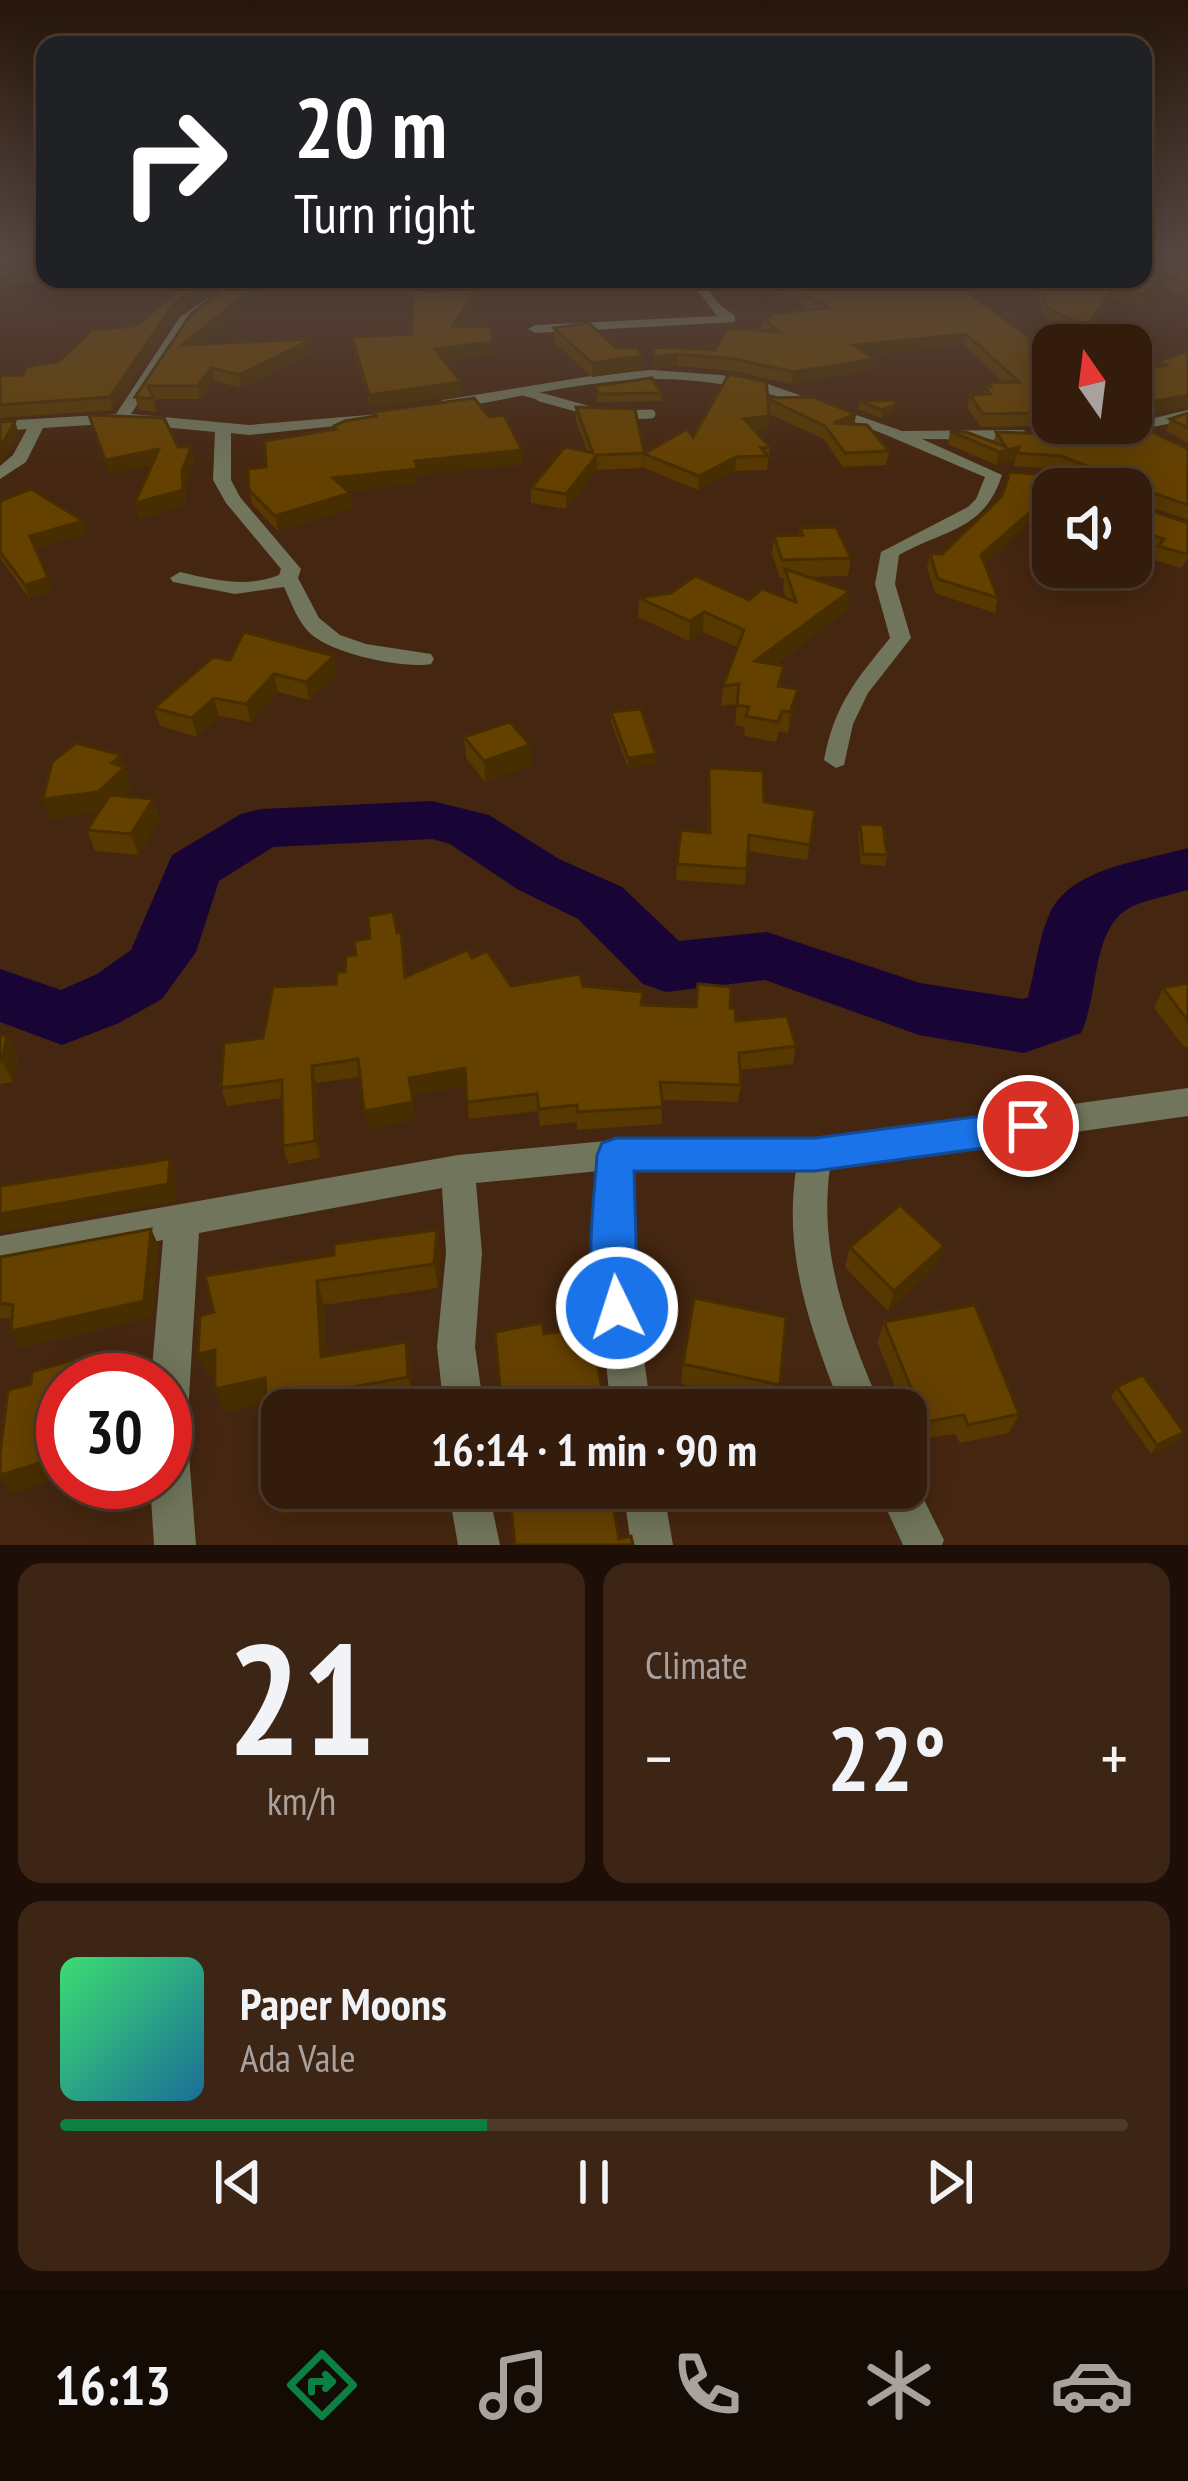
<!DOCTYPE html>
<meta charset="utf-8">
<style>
:root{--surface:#341c0c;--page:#3c2515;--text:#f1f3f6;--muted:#a9a19d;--line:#4e3a2d;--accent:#0b8043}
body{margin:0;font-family:"PT Sans Narrow",sans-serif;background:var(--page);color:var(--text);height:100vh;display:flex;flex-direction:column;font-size:45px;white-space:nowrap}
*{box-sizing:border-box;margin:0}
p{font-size:39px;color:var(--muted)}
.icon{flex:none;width:66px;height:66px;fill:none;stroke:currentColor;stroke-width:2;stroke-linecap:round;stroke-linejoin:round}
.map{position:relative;height:1545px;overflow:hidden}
.details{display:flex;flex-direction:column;gap:18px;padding:18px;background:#1d0f07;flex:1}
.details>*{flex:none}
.guide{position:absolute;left:36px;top:36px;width:1116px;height:252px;border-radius:24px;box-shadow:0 6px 30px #0003,0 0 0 3px var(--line);background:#202124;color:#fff;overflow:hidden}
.needle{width:78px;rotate:346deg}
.buttons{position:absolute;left:1032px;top:324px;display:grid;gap:24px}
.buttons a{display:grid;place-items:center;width:120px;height:120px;border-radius:24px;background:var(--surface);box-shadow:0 6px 30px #0003,0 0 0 3px var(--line);font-size:60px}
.speed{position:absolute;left:36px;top:1353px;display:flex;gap:24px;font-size:60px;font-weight:700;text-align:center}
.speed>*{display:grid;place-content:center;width:156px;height:156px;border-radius:50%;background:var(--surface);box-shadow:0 6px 30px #0003,0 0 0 3px var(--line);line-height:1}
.speed .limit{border:18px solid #d22;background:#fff;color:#111}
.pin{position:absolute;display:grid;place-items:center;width:102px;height:102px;color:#fff;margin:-51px;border:6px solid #fff;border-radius:50%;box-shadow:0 3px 12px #0007}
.me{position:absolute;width:132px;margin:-66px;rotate:356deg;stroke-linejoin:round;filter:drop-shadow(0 0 9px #0008)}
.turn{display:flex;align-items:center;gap:42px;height:252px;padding:0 60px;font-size:54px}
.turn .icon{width:156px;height:156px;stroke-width:2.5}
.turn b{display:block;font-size:84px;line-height:102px}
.big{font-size:90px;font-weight:700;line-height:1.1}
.details .tile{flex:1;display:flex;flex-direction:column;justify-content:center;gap:18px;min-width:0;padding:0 42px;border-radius:24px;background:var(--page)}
.details .dial{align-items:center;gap:0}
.dial b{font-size:156px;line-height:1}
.song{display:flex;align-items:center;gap:36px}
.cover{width:144px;height:144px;border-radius:18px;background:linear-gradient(135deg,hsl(140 70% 55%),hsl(200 70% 35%))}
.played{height:12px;border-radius:6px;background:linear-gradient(90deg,var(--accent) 40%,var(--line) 40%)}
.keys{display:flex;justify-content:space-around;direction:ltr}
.heat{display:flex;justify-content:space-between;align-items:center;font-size:66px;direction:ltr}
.details .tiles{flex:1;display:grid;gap:18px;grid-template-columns:1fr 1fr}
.tile:last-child{grid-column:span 2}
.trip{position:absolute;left:261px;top:1389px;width:666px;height:120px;border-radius:24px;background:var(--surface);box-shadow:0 6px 30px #0003,0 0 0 3px var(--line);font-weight:700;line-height:120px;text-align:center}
.tabs{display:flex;height:192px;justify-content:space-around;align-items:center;background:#150b05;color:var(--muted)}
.tabs .icon{width:84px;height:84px}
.tabs .active{color:var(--accent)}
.tabs b{font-size:54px;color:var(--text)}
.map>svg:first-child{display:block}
</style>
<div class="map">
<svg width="1188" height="1545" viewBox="0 0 1188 1545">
<rect width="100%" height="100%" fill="#452610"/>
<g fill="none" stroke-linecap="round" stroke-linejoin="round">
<path fill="#180536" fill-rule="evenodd" d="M 432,801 L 489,815 L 559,859 L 622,887 L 679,941 L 767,932 L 920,983 L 1023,999 L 1028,997 C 1035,971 1038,940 1049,915 C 1070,867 1143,861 1188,848 L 1188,890 C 1170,895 1150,899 1133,906 C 1090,926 1100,995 1081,1033 L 1024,1053 L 919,1035 L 765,980 L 666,992 L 643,984 L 578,919 L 517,889 L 450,844 L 432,839 L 273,847 L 219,881 L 196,952 L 162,999 L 119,1023 L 62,1045 L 0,1022 L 0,969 L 61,990 L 97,974 L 131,950 L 172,855 L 241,814 L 261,809 Z"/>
<polyline stroke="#71755b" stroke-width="6" points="525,393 551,400"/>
<g stroke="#71755b" stroke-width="9">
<polyline points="540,397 587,410"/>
<polyline points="625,415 651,414"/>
</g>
<g fill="#71755b" fill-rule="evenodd">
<path d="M 229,279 L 241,279 L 230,295 L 190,323 L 131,414 L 249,425 L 380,414 L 382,417 L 374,422 L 249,435 L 231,433 L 231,480 L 240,497 L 301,569 L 298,578 L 319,618 L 340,635 L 366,644 L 431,654 L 434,659 L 431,664 C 402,669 335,654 312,635 C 298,623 292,604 284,587 L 235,594 L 173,582 L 170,578 L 180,572 C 214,580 246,588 279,575 L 281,569 L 226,503 L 213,480 L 215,432 L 121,423 L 43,428 L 26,462 L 0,479 L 0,466 L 13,455 L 27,429 L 0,431 L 0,421 L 116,414 L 180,317 L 222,289 Z"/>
<polygon points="689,279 701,279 718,303 735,316 735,322 535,333 528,329 535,325 717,316"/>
<path d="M 651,370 L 721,375 L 762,382 L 902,431 L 1023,430 L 1031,435 L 1023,440 L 922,439 L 1002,475 C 984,531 945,529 899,555 L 895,584 L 911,638 L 868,693 L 853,724 L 844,765 L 836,768 L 824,760 C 834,705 856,680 890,638 L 875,584 L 881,552 L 968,507 L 976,499 L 985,477 C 878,433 771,377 652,379 C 582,381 512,399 443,410 L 435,405 L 443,400 L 591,376 Z"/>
<polygon points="1188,410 1188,420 1112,435 1104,430"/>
<path d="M 1188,1088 L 1188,1116 L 830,1167 C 818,1256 848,1330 882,1410 L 842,1410 C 811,1330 783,1257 796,1170 L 633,1170 L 633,1278 L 651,1410 L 611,1410 L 597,1278 L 599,1171 L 476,1183 L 482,1253 L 475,1347 L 484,1410 L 444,1410 L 437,1347 L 446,1253 L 442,1188 L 199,1233 L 187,1430 L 196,1545 L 154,1545 L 150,1482 L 165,1482 L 165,1380 L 151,1380 L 163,1240 L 0,1270 L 0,1236 L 458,1155 L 616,1140 L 815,1140 Z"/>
<polygon points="906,1471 911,1474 944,1540 942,1545 903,1545 877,1488 906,1488"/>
<polygon points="448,1488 488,1488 500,1545 458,1545"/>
<polygon points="623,1488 663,1488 673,1545 631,1545"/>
</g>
</g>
<g fill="#573800">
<polygon points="0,253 45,253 35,283 12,284 0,294"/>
<polygon points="1188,253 1188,297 1162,286 1141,306 1110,300 1084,339 1045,319 1035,279 1076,279 1074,282 1089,283"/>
<polygon points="192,279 220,279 219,286 176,315 113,410 0,418 0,376 23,375 58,362 136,326"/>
<polygon points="453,279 511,279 507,291 482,291 461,326 492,327 493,355 444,361 461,382 462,395 371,408 353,349 352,337 412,334"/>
<polygon points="593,279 642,279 593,282"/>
<polygon points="722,279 955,279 953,281 1031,349 1053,361 1053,423 1102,423 1089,425 981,427 967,407 970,395 983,395 985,387 987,387 988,383 1004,383 964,345 869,355 873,370 791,384 733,371 677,366 653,369 654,347 715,350 765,331 762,329 763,318 768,317 768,314 811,310 759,280 724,281"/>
<polygon points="964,279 990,279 987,290"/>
<polygon points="266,291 201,344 313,339 315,351 241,388 215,381 200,399 154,399 157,412 139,410 135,397"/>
<polygon points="554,328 642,370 592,377 554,342"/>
<polygon points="596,386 661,393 661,401 597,402"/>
<polygon points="768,398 889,451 886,465 843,467 824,439 769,414 768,429 755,431 770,447 767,470 735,471 698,490 644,468 644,454 693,437"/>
<polygon points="859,401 894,414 881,418 858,409"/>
<polygon points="576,407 644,453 643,468 597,470 566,509 531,503 531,488 587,451 576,421"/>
<polygon points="1188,413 1188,443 1166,431 1170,419"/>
<polygon points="334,426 523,464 417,475 418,483 347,491 353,508 278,531 252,504 249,490 335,430"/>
<polygon points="1139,426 1188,449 1188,520 1133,501 1134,505 1188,523 1188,558 1181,568 1154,560 1156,552 1131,544 1131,489 1053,489 1053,514 1041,512 984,563 998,598 995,613 935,593 927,568 930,554 942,554 1002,496 1010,472 1081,478 1058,469 1014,466 1015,460 996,465 948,444 950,431 966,432 994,442 996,432 1055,434"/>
<polygon points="0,501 83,521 87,533 35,548 52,591 29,598 0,558"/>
<polygon points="800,528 851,558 848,576 810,577 847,610 775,665 782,686 795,709 788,733 779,731 776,742 744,736 745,727 735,725 737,704 721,706 723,686 737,647 703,632 689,641 638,617 639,598 749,600 786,598 783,588 784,578 780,578 772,554 774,536 799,535"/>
<polygon points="230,660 337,674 309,700 278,692 251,722 219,716 197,737 160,726 154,708"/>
<polygon points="611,712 656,754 656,764 628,768 611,722"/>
<polygon points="464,737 530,745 531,766 485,782 466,758"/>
<polygon points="121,755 131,787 121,796 153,799 160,820 138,855 95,851 87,830 99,812 51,819 43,799"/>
<polygon points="709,768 764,802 815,810 807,860 748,851 745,885 676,880 677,864 708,833"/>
<polygon points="860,824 887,855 885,866 861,864 858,834"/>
<polygon points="397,933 404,950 406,976 472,958 511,986 583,986 643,992 642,1005 730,1008 736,1021 796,1046 793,1064 740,1070 741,1085 738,1102 662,1100 662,1124 577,1130 577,1122 540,1126 538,1111 469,1119 466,1086 412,1095 415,1119 368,1129 360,1077 316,1083 320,1158 288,1164 283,1146 282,1098 227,1106 221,1088 263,1038 336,984 356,955"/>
<polygon points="1188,983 1188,1047 1184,1047 1154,1008 1163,988"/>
<polygon points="7,1035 18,1056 13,1082 0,1084 0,1036"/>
<polygon points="151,1229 158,1245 152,1317 21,1347 11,1331 12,1319 0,1318 0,1257"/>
<polygon points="944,1246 937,1266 888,1311 845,1267 850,1247"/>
<polygon points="441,1254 438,1288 324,1305 327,1356 411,1366 413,1400 359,1410 282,1410 337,1501 282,1517 273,1495 266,1402 225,1412 215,1389 215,1375 209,1377 198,1354 214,1312 205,1276"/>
<polygon points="884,1322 1019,1414 1009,1433 960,1443 955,1434 917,1440 877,1342"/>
<polygon points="683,1364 780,1385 775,1404 681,1384"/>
<polygon points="1117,1387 1177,1442 1151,1454 1111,1397"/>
<polygon points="492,1488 610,1488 619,1539 510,1497 495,1500"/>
</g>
<g fill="#472e00">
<polygon points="45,261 45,274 35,283 32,272"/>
<polygon points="9,273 12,284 0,294 0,281"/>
<polygon points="1165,275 1162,286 1141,306 1144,295"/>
<polygon points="211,279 220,279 219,286 176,315 113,410 110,397 174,303"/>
<polygon points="264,279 266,291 184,358 182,345"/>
<polygon points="481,279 482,291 454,338 453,326"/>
<polygon points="1113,289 1110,300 1084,339 1087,327"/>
<polygon points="966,334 964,345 853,357 854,345"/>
<polygon points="313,339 315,351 241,388 239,375"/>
<polygon points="492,342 493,355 436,362 435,349"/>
<polygon points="678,354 677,366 653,369 653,357"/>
<polygon points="642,356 642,370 592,377 592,363"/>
<polygon points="875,359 873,370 791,384 793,372"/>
<polygon points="212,368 215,381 200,399 197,386"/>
<polygon points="461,382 462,395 371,408 369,395"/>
<polygon points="1188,395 1188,407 1131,418 1131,406"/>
<polygon points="896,405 894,414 881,418 882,410"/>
<polygon points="856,414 854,428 834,423"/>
<polygon points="769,416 768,429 743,433 744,419"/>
<polygon points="15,421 19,434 9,452 0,463 0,445"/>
<polygon points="191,447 195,461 186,486 186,505 139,519 135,503 182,471"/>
<polygon points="1019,447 1015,460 996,465 999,452"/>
<polygon points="159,449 162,463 109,475 105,460"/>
<polygon points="522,450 523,464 417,475 418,483 335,492 333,478 415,461"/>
<polygon points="597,455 597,470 566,509 566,494"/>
<polygon points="736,457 735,471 698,490 699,476"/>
<polygon points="350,493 353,508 278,531 275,516"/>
<polygon points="1045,499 1041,512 978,569 981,555"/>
<polygon points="83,521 87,533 34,548 30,536"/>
<polygon points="48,578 52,591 29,598 25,585"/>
<polygon points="850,591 847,610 753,681 755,661"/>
<polygon points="704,612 703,632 689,641 690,621"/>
<polygon points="334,656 337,674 309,700 306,682"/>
<polygon points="274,674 278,692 251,722 246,704"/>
<polygon points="798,689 795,709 788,733 790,712"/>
<polygon points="214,698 219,716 197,737 192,718"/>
<polygon points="530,745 531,766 485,782 484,761"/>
<polygon points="656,754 656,764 628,768 628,758"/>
<polygon points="121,755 131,787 105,812 51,819 43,799 112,763"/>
<polygon points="153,799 160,820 138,855 131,834"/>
<polygon points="7,1035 18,1056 13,1082 2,1061"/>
<polygon points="312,1066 316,1083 320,1158 315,1141"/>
<polygon points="465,1068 467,1086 412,1095 409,1078"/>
<polygon points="413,1102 415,1119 368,1129 364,1111"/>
<polygon points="170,1159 177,1176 175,1201 0,1232 0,1214"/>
<polygon points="151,1229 158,1245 152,1317 21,1347 11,1331"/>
<polygon points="437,1230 441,1254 438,1288 434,1264"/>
<polygon points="944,1246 937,1266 888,1311 894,1291"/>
<polygon points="317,1281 324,1305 328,1380 321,1357"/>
<polygon points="406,1342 411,1366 413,1400 408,1377"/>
<polygon points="215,1350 226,1373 209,1377 198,1354"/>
<polygon points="89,1355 100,1374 102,1380 92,1380 88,1374"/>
<polygon points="265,1378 273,1401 225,1412 215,1389"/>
<polygon points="1184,1432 1177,1442 1151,1454 1157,1445"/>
<polygon points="63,1456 63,1478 12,1493 0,1479 0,1475"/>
<polygon points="300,1488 336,1488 337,1501 282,1517 273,1495"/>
</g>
<g fill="#654100" stroke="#472e00" stroke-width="3">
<polygon points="0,253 45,253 45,261 32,272 9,273 0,281"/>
<polygon points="1143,253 1188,253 1188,284 1165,275 1144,295 1113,289 1087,327 1047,308 1040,279 1074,279 1074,282 1089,283 1093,279 1143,279"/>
<polygon points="192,279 211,279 174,303 110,397 0,405 0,376 23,375 26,367 58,362 92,330 136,326"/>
<polygon points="236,279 264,279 182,345 313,339 239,375 212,368 197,386 148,386 154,399 135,397 191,314"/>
<polygon points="453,279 506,279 481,279 453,326 492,327 492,342 435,349 461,382 369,395 352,337 412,334 413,290 443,292"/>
<polygon points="777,279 950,279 1029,337 1031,349 1053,361 1053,413 983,414 970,395 990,394 985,387 991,387 988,383 1019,382 966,334 854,345 875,359 793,372 734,359 678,354 653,357 654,347 715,350 728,328 779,332 763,318 771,317 768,314 829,308"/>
<polygon points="589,323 616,348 638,348 642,356 592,363 554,328"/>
<polygon points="1188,351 1188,395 1131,406 1131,373 1166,365 1158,361"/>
<polygon points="729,374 766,382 768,398 813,397 856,414 834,423 867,425 889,451 845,453 825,426 768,399 769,416 744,419 770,447 761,448 768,456 736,457 699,476 644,454 687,429 693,437"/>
<polygon points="652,378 661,393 598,394 596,386"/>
<polygon points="474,398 489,417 504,415 522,450 415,461 417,469 333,478 350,493 275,516 249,490 248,469 266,467 265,441 336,429 334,426 345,421 376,416 374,412"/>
<polygon points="895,400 896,405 882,410 859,401"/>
<polygon points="576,407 635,409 644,453 597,455 566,494 531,488 565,447 593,453"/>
<polygon points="1188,413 1188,428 1170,419"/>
<polygon points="89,415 164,418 178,447 191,447 182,471 183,490 135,503 159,449 105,460"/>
<polygon points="15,421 5,439 0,445 0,422"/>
<polygon points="1139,426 1188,449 1188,505 1133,486 1134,505 1188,523 1188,551 1186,554 1158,546 1164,539 1131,529 1131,489 1053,489 1053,500 1045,499 981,555 998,598 938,579 930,554 942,554 1002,496 1010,472 1102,480 1107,474 1061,456 1017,453 1019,447 999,452 950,431 966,432 1006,447 996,432 1055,434"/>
<polygon points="31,489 83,521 30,536 48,578 25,585 0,552 0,501"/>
<polygon points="836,527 851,558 782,560 774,536 803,535 800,528"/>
<polygon points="785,569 850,591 755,661 784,666 778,686 798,689 790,712 782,711 778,722 746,716 749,707 737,705 739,684 723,686 744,630 704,612 690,621 639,598 671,593 695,576 749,600 762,589 796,602"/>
<polygon points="244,632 334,656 306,682 274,674 246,704 214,698 192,718 154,708 213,657 230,660"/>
<polygon points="641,709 656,754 628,758 611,712"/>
<polygon points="510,722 530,745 484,761 464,737"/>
<polygon points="76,743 121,755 112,763 125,767 98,792 43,799 52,762"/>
<polygon points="709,768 763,771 764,802 815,810 810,845 749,835 747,869 677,864 681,830 710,833"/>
<polygon points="110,795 153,799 131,834 87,830"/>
<polygon points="860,824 883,825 887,855 863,854"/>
<polygon points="393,912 397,933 401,932 405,977 467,950 472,958 487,951 511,986 580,974 583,986 643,992 641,1005 696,1007 698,984 731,987 730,1008 735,1008 736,1021 787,1016 796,1046 739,1053 741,1085 660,1082 663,1107 577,1112 577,1105 539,1109 537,1094 467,1102 465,1068 409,1078 413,1102 364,1111 358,1059 312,1066 315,1141 283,1146 282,1080 221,1088 224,1043 263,1038 273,987 336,984 337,972 345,972 346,956 356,955 354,941 370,938 368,916"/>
<polygon points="1188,983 1188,1021 1163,988"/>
<polygon points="7,1035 2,1061 0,1062 0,1036"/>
<polygon points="170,1159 168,1184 0,1214 0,1186"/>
<polygon points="900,1205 944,1246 894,1291 850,1247"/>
<polygon points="151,1229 144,1301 11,1331 13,1305 0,1303 0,1257"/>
<polygon points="437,1230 434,1264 317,1281 321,1357 406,1342 408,1377 321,1393 323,1410 282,1410 282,1488 300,1488 273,1495 265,1378 215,1389 215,1350 198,1354 200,1316 214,1312 205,1276 334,1255 334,1244"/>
<polygon points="694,1298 786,1317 780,1385 683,1364"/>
<polygon points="975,1305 1019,1414 968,1425 964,1415 925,1422 884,1322"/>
<polygon points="542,1323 544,1334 592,1326 605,1410 502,1410 495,1332"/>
<polygon points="89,1355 88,1374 97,1372 97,1380 63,1380 63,1456 0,1475 0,1454 8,1390 31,1384 32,1372"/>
<polygon points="1143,1375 1184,1432 1157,1445 1117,1387"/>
<polygon points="509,1488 610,1488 619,1539 631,1536 633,1545 515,1545"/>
</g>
<linearGradient id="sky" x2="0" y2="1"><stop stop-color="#261509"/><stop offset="0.54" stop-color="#564742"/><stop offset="1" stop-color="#564742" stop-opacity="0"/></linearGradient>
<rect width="1188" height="470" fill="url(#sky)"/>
<path fill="#1a73e8" stroke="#114b97" stroke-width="3" d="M 1028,1110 L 1041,1115 L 1047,1126 L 1041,1137 L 1028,1142 L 815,1171 L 634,1171 L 638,1308 L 632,1322 L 617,1328 L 603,1322 C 582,1274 594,1206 597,1155 L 602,1143 L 616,1138 L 815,1138 Z"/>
</svg>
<div class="buttons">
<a><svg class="needle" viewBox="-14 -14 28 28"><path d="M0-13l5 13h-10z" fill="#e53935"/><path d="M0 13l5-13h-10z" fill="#a9a19d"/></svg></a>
<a><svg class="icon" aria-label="sound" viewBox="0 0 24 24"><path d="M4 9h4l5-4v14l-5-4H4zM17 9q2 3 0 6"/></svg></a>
</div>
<div class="speed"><div class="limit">30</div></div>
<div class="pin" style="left:1028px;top:1126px;background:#d93025"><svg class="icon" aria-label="arrive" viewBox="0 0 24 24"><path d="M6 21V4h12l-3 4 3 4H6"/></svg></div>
<svg class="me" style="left:617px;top:1308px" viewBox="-20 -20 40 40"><circle r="17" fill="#1a73e8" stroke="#fff" stroke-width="3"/><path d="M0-11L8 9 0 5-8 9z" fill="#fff"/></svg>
<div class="trip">16:14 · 1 min · 90 m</div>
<div class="guide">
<div class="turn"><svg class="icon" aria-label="right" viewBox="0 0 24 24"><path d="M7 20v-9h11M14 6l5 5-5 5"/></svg><div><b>20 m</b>Turn right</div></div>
</div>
</div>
<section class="details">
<div class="tiles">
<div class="tile dial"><b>21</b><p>km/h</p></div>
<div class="tile"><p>Climate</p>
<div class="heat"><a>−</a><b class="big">22°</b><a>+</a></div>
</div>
<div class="tile">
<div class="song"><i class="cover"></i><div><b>Paper Moons</b><p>Ada Vale</p></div></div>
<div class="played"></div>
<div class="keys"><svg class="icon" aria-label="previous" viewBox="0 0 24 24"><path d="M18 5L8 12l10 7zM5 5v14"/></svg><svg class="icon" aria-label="pause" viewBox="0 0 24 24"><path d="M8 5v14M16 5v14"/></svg><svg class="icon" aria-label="next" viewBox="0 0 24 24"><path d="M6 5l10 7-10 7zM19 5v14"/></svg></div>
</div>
</div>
</section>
<nav class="tabs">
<b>16:13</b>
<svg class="icon active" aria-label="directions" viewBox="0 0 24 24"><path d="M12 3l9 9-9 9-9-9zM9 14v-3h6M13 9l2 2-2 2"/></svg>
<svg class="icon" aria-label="music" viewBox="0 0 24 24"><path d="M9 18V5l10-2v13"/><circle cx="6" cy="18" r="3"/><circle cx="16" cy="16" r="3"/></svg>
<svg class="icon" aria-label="phone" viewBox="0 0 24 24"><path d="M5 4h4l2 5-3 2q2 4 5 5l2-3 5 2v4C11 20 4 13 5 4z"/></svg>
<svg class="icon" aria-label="climate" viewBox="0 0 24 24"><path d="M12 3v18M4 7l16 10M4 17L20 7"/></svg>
<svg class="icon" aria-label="car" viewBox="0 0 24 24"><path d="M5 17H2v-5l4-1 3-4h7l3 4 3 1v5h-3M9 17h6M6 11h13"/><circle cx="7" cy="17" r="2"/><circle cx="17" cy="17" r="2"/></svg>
</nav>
